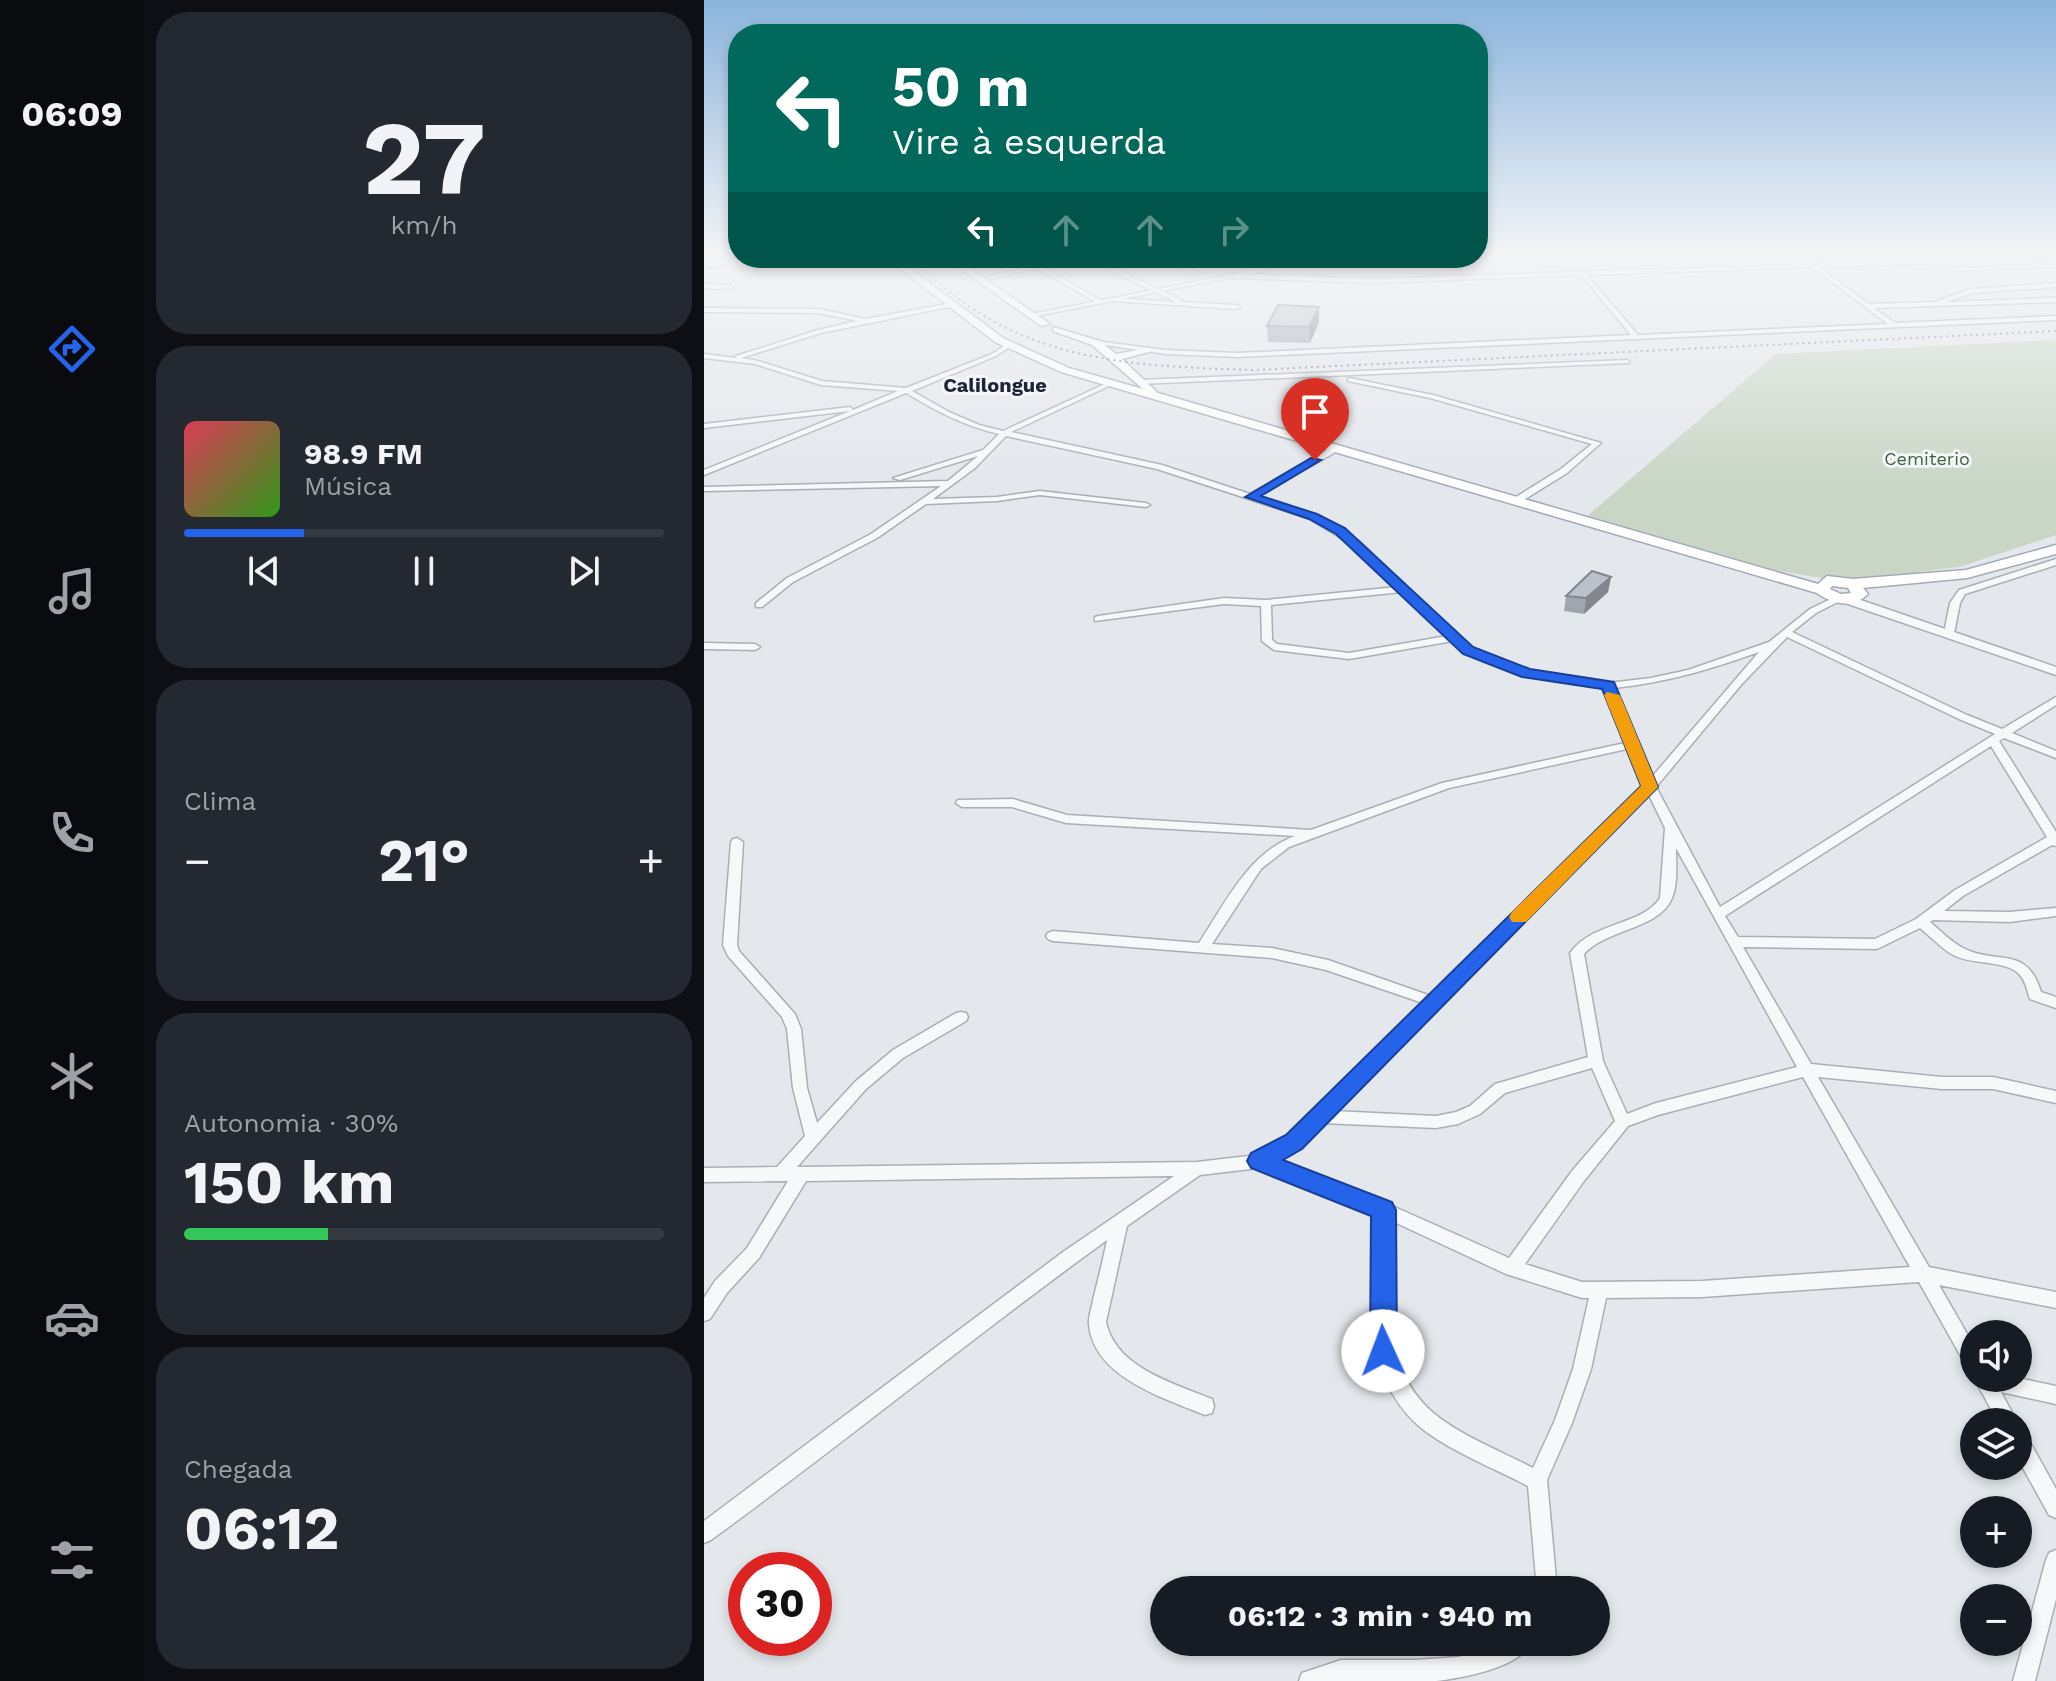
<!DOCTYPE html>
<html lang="pt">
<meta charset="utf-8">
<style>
:root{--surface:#171b24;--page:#242831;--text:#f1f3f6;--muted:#9ea1a6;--line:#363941;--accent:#2563eb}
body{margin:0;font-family:"Work Sans",sans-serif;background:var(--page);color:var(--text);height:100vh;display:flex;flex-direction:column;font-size:30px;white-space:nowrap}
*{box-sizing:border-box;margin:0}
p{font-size:26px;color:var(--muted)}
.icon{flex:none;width:44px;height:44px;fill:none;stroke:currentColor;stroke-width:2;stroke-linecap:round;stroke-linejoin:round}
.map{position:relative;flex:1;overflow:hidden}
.drawer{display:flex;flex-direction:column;gap:12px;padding:12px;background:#0d0f14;width:560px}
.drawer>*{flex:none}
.banner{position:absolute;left:24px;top:24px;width:760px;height:244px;border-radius:32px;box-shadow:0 4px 12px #0003;background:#00695c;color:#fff;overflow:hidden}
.fabs{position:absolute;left:1256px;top:1320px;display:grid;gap:16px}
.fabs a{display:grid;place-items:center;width:72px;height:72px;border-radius:50%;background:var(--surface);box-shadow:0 4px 12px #0003;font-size:40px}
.speed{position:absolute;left:24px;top:1552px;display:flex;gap:16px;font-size:40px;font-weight:700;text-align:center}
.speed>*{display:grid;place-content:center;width:104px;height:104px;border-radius:50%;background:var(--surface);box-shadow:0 4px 12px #0003;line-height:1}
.speed .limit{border:12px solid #d22;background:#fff;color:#111}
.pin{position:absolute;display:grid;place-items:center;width:68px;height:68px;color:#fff;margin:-82px -34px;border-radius:50% 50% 50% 0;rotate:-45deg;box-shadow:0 0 8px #0007}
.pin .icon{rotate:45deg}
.me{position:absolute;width:88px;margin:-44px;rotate:358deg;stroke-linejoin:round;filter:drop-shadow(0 0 6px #0008)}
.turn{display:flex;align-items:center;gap:28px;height:168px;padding:0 32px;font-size:36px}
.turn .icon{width:104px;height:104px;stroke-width:2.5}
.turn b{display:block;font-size:56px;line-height:68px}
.lanes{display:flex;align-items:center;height:76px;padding:0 32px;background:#0003;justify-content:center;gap:40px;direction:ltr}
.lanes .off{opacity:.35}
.big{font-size:60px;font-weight:700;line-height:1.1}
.drawer .card{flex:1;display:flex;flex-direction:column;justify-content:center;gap:12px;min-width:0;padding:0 28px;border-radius:32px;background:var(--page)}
.drawer .dial{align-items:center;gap:0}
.dial b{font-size:104px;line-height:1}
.song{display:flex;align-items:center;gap:24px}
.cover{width:96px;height:96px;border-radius:12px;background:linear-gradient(135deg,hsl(350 70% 55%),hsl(110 70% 35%))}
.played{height:8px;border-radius:4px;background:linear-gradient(90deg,var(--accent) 25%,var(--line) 25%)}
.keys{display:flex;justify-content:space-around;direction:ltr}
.heat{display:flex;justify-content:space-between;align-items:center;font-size:44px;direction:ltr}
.charge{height:12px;border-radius:6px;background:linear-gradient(90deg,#34c759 30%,var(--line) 0)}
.trip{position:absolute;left:446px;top:1576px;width:460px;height:80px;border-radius:40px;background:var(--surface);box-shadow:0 4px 12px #0003;font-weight:700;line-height:80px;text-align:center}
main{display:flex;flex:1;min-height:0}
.menu{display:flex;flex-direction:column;width:144px;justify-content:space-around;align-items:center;background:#090b0e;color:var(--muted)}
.menu .icon{width:56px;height:56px}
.menu .current{color:var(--accent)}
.menu b{font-size:36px;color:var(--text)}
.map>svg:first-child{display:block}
</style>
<main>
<nav class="menu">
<b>06:09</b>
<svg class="icon current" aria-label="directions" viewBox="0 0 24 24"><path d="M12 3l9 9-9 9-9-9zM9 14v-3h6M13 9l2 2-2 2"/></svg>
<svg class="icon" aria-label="music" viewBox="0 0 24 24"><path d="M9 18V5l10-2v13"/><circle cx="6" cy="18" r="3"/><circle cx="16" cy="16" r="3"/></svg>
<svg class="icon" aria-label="phone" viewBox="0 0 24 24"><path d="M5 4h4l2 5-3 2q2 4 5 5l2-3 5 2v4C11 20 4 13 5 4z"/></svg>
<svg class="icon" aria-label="climate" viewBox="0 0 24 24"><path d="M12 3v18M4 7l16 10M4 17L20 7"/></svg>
<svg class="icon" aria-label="car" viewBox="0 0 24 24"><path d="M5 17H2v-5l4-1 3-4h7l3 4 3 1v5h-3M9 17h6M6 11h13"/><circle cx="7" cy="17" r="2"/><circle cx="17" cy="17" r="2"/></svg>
<svg class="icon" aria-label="filters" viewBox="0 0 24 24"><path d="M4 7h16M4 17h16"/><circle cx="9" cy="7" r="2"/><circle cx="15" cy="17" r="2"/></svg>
</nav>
<section class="drawer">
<div class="card dial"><b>27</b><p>km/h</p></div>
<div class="card">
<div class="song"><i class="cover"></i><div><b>98.9 FM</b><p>Música</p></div></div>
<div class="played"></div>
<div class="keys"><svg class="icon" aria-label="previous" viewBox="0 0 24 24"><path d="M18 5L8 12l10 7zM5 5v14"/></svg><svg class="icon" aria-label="pause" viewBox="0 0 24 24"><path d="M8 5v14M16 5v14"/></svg><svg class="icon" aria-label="next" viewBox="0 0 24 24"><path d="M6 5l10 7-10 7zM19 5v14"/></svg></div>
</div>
<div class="card"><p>Clima</p>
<div class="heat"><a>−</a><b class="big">21°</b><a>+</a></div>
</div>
<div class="card"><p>Autonomia · 30%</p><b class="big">150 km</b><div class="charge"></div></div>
<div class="card"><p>Chegada</p><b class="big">06:12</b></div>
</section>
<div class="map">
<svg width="1352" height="1681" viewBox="0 0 1352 1681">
<rect width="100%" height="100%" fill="#e4e7ec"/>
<polygon fill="#c9d6c5" points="1352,340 1352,535 1255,567 1213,572 1234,578 1129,580 1029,563 881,518 1072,354"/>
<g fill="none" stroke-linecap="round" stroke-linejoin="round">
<g stroke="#a9aeb7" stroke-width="3">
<g id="minor">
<path d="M 1144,252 L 1151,253 L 1125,259 L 1125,263 L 1352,255 L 1352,259 L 1115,267 L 1165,304 L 1231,302 L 1267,289 L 1352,283 L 1352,287 L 1268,293 L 1242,302 L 1352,298 L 1352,302 L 1170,308 L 1191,323 L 1352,316 L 1352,320 L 533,357 L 461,354 L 389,343 L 392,341 L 461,350 L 533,353 L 927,335 L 877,275 L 669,283 L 530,278 L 527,276 L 530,274 L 669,279 L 1104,264 L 1107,262 L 1119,264 L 1121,257 ZM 1108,267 L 1184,324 L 934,335 L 883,275 Z"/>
<polygon points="34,257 41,258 0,269 0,265"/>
<polygon points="315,258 322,258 338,267 378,258 389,258 477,300 477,302 533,305 536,307 533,309 406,301 408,298 472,302 384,260 342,269 398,301 398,303 394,303 332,268 286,279 283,277 328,266"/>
<polygon points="453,258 461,258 512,280 507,281"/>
<polygon points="1352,263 1352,267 1243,271 1240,269"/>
<polygon points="0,284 26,285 29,287 26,289 0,288"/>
<path d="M 248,303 L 250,306 L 117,333 L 37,358 L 54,361 L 118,381 L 202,388 L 288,354 L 303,344 L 307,344 L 307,346 L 292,356 L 208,391 L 245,412 L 275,425 L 299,431 L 403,383 L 407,383 L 407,385 L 307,432 L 458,465 L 546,494 L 629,446 L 635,446 L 635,450 L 554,496 L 612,515 L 656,542 L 767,648 L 825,670 L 904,683 L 947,678 L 984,670 L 1065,642 L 1106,609 L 1135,595 L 1138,596 L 1138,600 L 1112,613 L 1088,632 L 1263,715 L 1298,729 L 1352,697 L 1352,705 L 1308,733 L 1352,751 L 1352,758 L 1300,738 L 1295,741 L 1352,832 L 1352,846 L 1348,845 L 1259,896 L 1240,911 L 1305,912 L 1352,908 L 1352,916 L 1305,922 L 1229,920 L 1226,922 C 1237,931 1248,943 1261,949 C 1294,965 1323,945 1337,992 L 1352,997 L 1352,1008 L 1326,999 C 1323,991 1322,982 1316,975 C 1303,960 1270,965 1251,956 C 1238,949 1227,937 1216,928 L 1173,949 L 1039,947 L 1107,1064 L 1238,1077 L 1289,1077 L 1352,1091 L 1352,1103 L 1289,1089 L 1238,1089 L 1114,1077 L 1225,1267 L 1352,1292 L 1352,1308 L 1235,1285 L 1270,1346 L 1270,1372 L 1264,1369 L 1215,1282 L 998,1297 L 902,1298 L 887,1369 L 868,1423 L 843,1480 L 853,1590 L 833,1590 L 824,1486 C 790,1468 752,1454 721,1431 C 654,1380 668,1288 672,1214 L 555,1168 L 496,1175 L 423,1226 L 402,1322 C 412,1368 469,1383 508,1399 L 510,1406 L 508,1413 L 501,1415 C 460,1398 389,1377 385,1324 C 384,1317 388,1308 389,1300 C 394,1280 399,1260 403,1240 C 269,1337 141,1442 7,1540 L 0,1543 L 0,1521 L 359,1252 L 470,1176 L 102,1181 L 55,1258 L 23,1293 L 6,1319 L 0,1321 L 0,1298 L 11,1281 L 43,1248 L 84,1181 L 0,1182 L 0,1168 L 73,1167 L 101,1136 L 89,1088 L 83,1029 L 78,1017 L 24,956 L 19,945 L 27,842 L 29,839 L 33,838 L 39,842 L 33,945 L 35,951 L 91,1014 L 97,1029 L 103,1088 L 113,1123 L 152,1081 L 189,1050 L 252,1013 L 257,1012 L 262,1013 L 264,1017 L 262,1021 L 199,1058 L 162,1089 L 93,1167 L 493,1162 L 553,1155 L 585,1137 L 719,1003 L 622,970 L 568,958 L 349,941 L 344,939 L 342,936 L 344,933 L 349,931 L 495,943 C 521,904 544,853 591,836 L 362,823 L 308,807 L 258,807 L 252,803 L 254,800 L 309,799 L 363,815 L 607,830 L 738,783 L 921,743 L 900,688 C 853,681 783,674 749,641 L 645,659 L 570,650 L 558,641 L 557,606 L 520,604 L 391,621 L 391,617 L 394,616 L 520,598 L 562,600 L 693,587 L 650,546 L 606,519 L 453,469 L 302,436 L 271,468 L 229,499 L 293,497 L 336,491 L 442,503 L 446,505 L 442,507 L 336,495 L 293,501 L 222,504 L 173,538 L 89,582 L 58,607 L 52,607 L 52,603 L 83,578 L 167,534 L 237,486 L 0,491 L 0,487 L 244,481 L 274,456 L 196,480 L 189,478 L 279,450 L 295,434 C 260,426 232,411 202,393 L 0,475 L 0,470 L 146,411 L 0,428 L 0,424 L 146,407 L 149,410 L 194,391 L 117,385 L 51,364 L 0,358 L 0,354 L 31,358 L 32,356 L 114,330 L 153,321 L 115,313 L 0,312 L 0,308 L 115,309 L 161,319 ZM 698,592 L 743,636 L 645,653 L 573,644 L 568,640 L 567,605 ZM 1083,637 L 1255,719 L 1291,734 L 1016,907 L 952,787 L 1037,685 ZM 1055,652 L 947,778 L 940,764 L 910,688 C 964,682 1004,670 1055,652 ZM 1287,746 L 1343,837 L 1251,890 L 1212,919 L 1171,939 L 1034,937 L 1021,916 ZM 923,749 L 940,786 L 727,996 L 624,960 L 568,948 L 508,944 L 557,869 L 585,847 L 745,788 ZM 945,795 L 961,828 L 956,898 C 938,926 889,921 866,953 L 884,1057 L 791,1084 L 766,1106 L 752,1112 L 732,1116 L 629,1111 ZM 972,848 L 1093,1067 L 952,1103 L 923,1114 L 899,1061 L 880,954 C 902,929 956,929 968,898 C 974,884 972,864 972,848 ZM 888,1068 L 911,1121 L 868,1171 L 805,1258 L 686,1205 L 571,1160 L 595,1147 L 618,1123 L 732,1128 L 754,1124 L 776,1114 L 801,1093 ZM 1099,1077 L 1206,1267 L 998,1281 L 878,1282 L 821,1264 L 880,1181 L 924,1126 L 954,1115 ZM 688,1221 L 802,1274 L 878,1298 L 885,1298 L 869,1369 L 851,1420 L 829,1468 C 798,1452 765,1439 737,1419 C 673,1373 685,1290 688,1221 Z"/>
<polygon points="923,360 925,361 925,363 435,384 432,382 435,380"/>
<polygon points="646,378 729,395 897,443 863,473 818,501 812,501 812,497 857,469 888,444 726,398 644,381 644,379"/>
<polygon points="1352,559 1352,565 1261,594 1256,603 1250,633 1245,636 1240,633 1246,603 1255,590"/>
<polygon points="0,643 51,644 56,647 51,650 0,649"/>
<polygon points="1270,1378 1314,1378 1352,1386 1352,1404 1297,1392 1313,1422 1294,1422"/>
<polygon points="1314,1431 1321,1433 1352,1489 1352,1518 1345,1515 1314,1459"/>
<polygon points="1352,1550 1352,1599 1331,1681 1309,1681 1342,1560 1345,1553"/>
<path d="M 796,1642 L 827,1642 C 816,1668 758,1678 732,1681 L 595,1681 L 598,1673 L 637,1660 L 711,1660 L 754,1657 L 775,1652 Z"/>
</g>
</g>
<g stroke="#a9aeb7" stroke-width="3">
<g id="tertiary">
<polygon points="524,258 534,258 564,270 327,317 323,315 551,270"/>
<polygon points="1142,595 1352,667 1352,675 1138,602 1138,596"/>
</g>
</g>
<g stroke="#a3abb8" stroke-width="3">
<g id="primary">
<path d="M 182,258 L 192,258 L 299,338 L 365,368 L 439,389 L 388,345 L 349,331 L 349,327 L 396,341 L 412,354 L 445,348 L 445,352 L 418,359 L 454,393 L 1114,584 L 1123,576 L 1149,579 L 1262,570 L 1352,545 L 1352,554 L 1263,578 L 1159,588 L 1164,594 C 1149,609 1128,604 1113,593 L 357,372 L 291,342 ZM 1128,586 L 1144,588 L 1147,593 L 1137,594 L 1126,589 Z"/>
<polygon points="241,258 251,258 346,324 337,326"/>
</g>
</g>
<use href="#minor" fill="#f7f8fa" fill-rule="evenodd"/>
<use href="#tertiary" fill="#f7f8fa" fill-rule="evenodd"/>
<use href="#primary" fill="#fff" fill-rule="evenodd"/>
<path stroke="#7d8696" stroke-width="2" stroke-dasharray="2 4" stroke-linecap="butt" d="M 203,258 C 229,278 253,300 282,317 C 362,365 459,367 550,370 L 1352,331"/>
</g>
<g fill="#a1a5ae">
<polygon points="615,322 606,343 564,342 563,326"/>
<polygon points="907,577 904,592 880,614 860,611 862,596"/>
</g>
<g fill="#83868d">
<polygon points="615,307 615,322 606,343 605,327"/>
<polygon points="907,577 904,592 880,614 882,598"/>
</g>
<g fill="#bbc0ca" stroke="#83868d" stroke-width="2">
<polygon points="574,305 615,307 605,327 563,326"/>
<polygon points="888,571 907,577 882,598 862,596"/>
</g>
<linearGradient id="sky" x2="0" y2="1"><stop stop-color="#8bb4dd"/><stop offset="0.52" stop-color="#f3f4f6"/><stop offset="1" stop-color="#f3f4f6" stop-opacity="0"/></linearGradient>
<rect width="1352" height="487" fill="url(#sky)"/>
<polygon fill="#2563eb" stroke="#184099" stroke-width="2" points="607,458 617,460 557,496 613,514 641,528 769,647 826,669 910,682 954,787 598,1149 579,1160 688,1202 692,1210 693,1351 689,1360 679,1364 670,1360 666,1351 667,1216 547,1168 543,1161 547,1153 582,1135 937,786 898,689 818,677 759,654 632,534 605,519 541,497"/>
<polygon fill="#f59e0b" points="903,692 916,695 954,787 822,922 808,922 805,917 808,912 937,786 900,695"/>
<g text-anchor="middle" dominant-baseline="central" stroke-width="6" stroke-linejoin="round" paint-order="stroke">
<g font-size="18" fill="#3f6138" stroke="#f4f6f9">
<text x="1223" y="458">Cemiterio</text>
</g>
<g font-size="20" font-weight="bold" fill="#1d2536" stroke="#f4f6f9">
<text x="291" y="385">Calilongue</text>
</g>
</g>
</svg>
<div class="fabs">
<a><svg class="icon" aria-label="sound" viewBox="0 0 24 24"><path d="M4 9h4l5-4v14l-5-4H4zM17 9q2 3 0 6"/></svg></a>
<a><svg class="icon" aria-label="layers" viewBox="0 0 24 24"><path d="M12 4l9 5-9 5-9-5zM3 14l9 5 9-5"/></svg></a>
<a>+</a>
<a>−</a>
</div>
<div class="speed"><div class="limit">30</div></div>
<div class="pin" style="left:611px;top:460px;background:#d93025"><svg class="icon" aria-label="arrive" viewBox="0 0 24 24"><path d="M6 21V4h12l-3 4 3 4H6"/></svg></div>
<svg class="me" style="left:679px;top:1351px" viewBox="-20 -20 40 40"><circle r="19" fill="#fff"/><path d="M0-13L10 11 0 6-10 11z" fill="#2563eb"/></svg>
<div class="trip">06:12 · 3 min · 940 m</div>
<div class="banner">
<div class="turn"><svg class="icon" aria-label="left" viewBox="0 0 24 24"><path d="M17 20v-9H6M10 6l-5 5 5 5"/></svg><div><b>50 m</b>Vire à esquerda</div></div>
<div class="lanes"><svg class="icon" aria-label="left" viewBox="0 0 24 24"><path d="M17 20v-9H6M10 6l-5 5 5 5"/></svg><svg class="icon off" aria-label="ahead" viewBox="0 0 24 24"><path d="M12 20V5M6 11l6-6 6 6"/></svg><svg class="icon off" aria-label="ahead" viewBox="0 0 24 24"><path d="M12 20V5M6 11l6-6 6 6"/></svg><svg class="icon off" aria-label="right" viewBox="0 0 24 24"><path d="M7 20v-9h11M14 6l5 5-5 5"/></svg></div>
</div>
</div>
</main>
